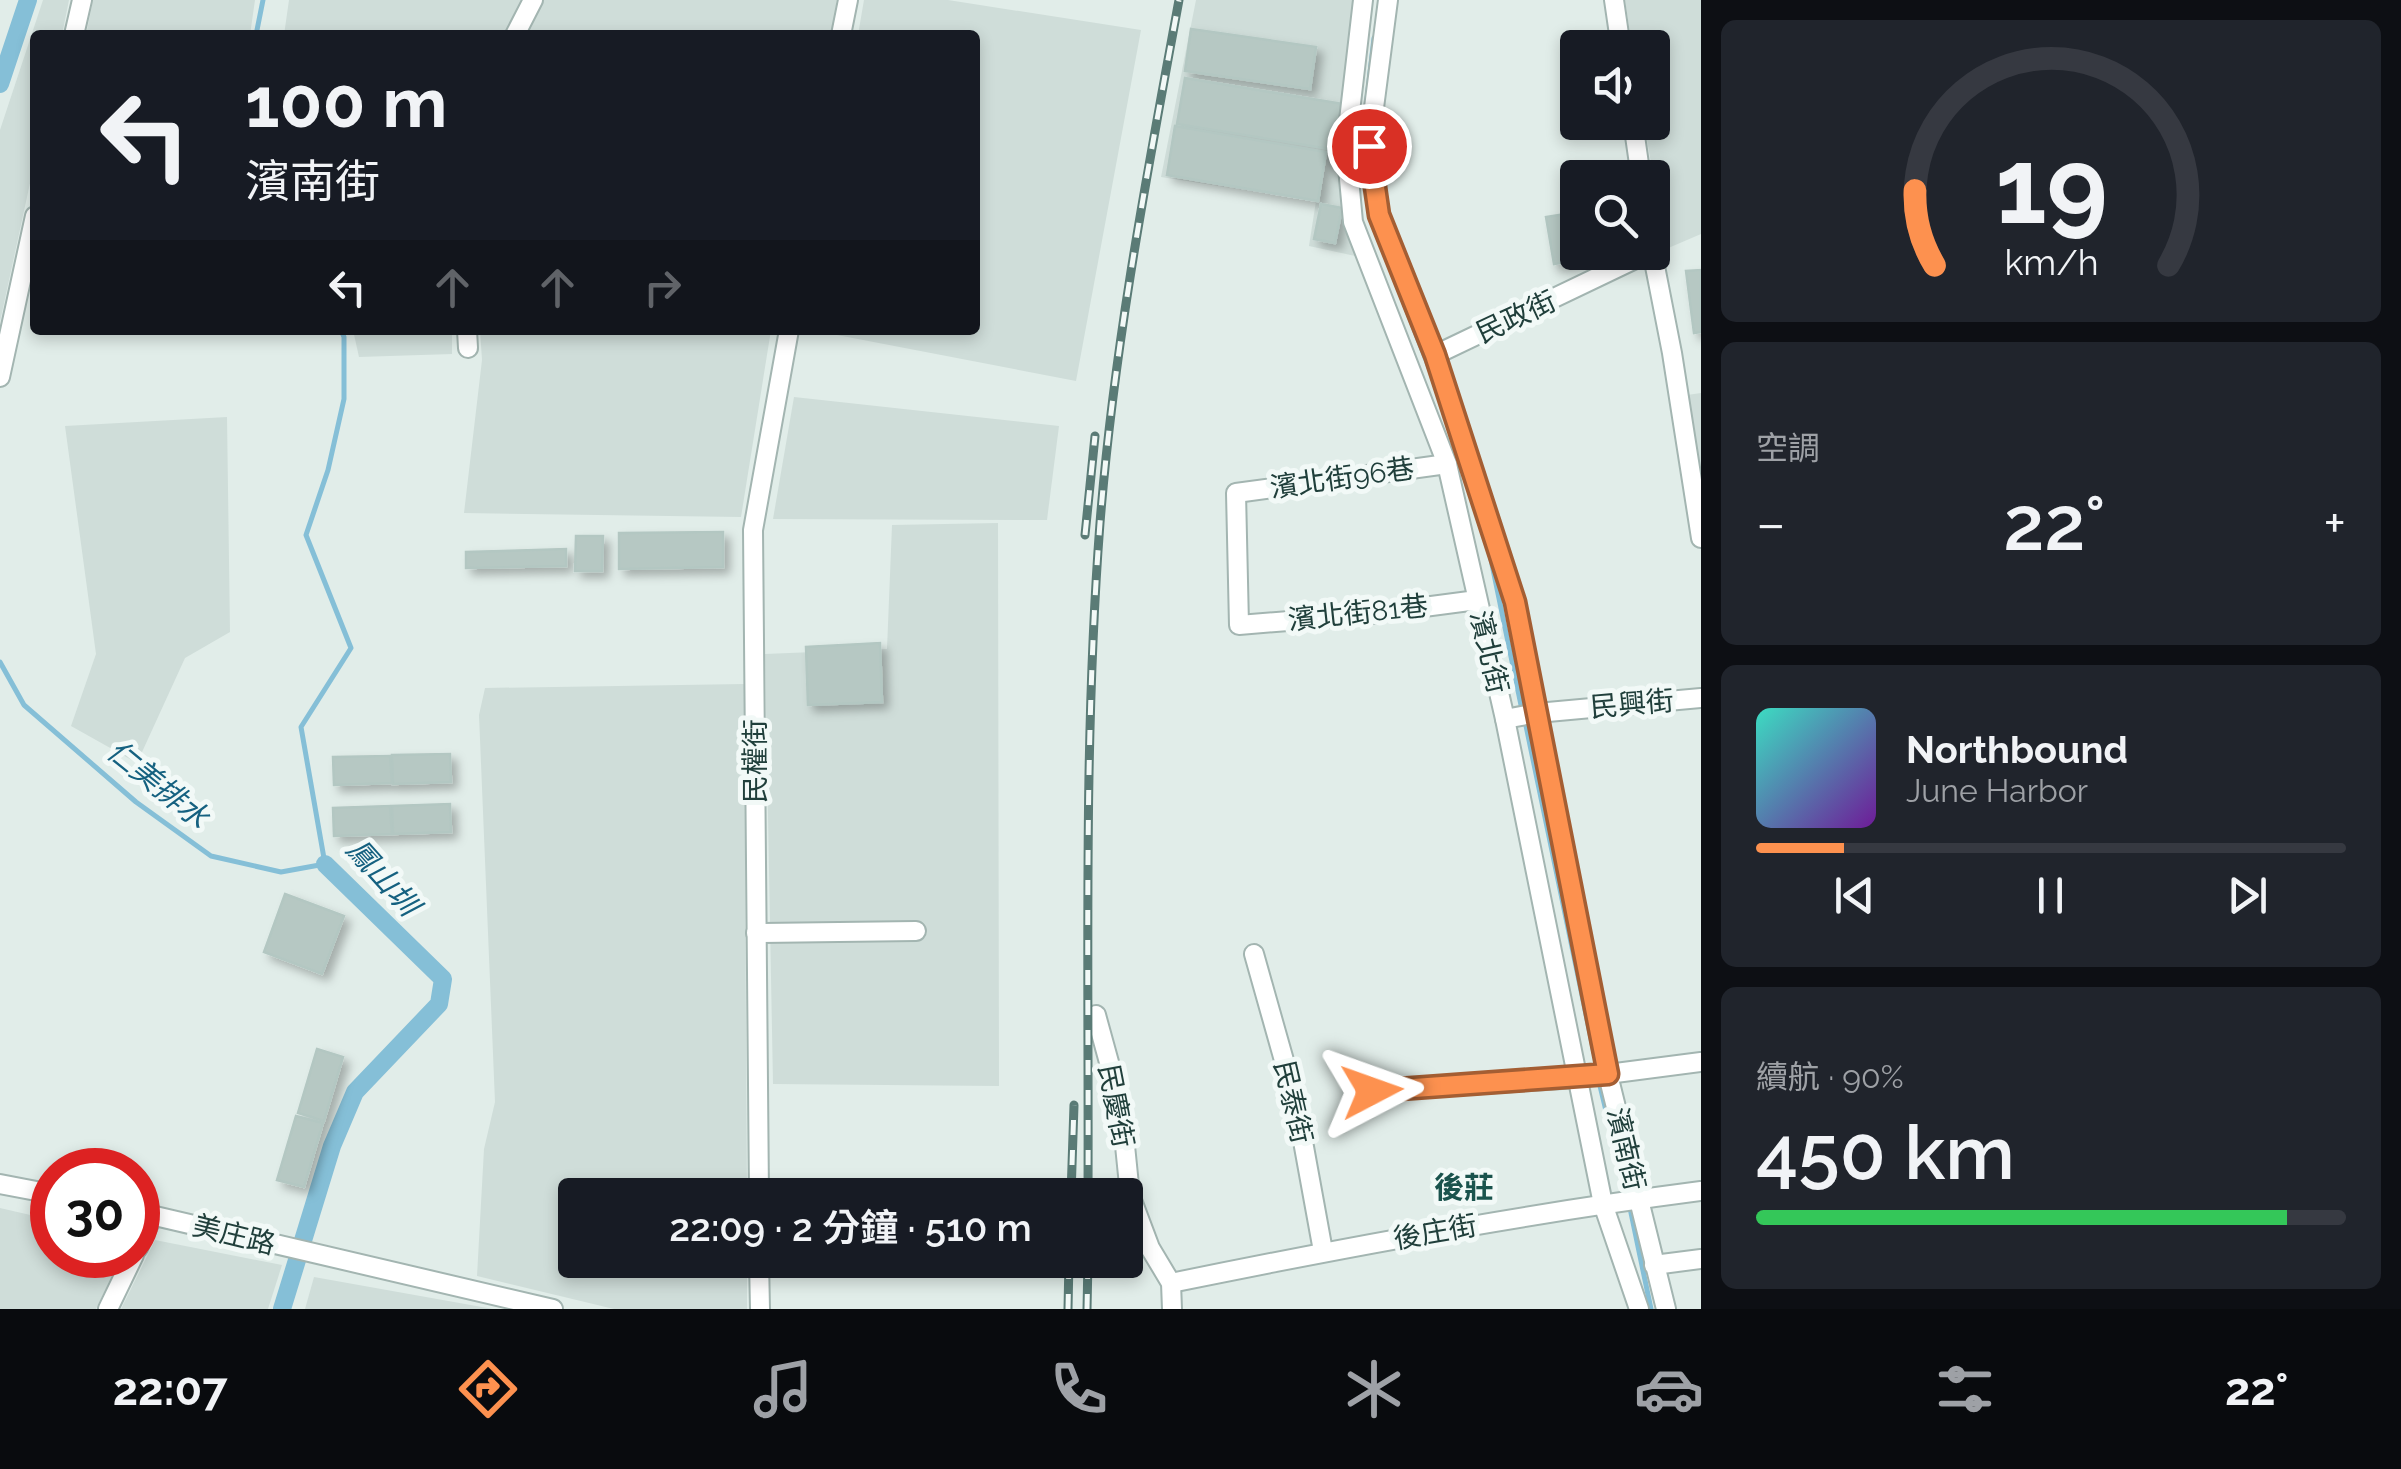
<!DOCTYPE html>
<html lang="zh-TW">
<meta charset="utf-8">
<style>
:root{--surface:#171b24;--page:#20242c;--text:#f1f3f6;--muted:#9ea1a6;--line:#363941;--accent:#fd914f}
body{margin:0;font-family:Raleway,"Noto Sans TC",sans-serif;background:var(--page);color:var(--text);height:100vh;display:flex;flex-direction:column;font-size:38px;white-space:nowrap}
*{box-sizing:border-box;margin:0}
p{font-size:32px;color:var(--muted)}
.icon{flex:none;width:55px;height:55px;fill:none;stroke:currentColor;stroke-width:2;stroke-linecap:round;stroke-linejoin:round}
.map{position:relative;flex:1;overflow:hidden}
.details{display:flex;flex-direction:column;gap:20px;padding:20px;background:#0d0f14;width:700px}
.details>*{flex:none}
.banner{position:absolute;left:30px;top:30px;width:950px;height:305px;border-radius:10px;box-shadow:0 5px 15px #0003;background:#171b24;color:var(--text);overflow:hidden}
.buttons{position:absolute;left:1560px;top:30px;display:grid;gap:20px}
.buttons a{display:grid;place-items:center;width:110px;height:110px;border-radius:10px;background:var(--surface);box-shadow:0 5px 15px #0003;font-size:50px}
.speed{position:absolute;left:30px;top:1148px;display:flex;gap:20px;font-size:50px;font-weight:700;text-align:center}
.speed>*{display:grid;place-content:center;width:130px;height:130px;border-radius:50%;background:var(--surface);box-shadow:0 5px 15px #0003;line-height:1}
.speed .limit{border:15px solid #d22;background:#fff;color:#111}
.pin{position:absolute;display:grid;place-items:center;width:85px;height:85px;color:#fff;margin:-42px;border:5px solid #fff;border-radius:50%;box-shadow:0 2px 10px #0007}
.me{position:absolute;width:110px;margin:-55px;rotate:86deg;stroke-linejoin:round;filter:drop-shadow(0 0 8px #0008)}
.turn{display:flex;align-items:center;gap:35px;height:210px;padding:0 50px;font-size:45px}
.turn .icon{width:130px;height:130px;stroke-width:2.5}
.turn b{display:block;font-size:70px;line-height:85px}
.lanes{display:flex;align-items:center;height:95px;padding:0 50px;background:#0003;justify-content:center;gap:50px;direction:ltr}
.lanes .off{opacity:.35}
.big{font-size:75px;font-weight:600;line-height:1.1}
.details .tile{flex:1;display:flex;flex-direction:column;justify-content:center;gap:15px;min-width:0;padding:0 35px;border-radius:15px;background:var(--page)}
.details .dial{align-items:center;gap:0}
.dial svg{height:260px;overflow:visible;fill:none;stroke:var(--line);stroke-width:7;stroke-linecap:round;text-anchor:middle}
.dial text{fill:var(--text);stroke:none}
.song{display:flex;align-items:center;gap:30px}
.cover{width:120px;height:120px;border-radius:15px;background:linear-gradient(135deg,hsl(170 70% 55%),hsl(280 70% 35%))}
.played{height:10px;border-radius:5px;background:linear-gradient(90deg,var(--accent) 15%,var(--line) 15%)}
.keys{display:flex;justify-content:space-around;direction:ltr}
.heat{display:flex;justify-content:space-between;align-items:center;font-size:55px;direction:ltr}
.charge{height:15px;border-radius:8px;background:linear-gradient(90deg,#34c759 90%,var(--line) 0)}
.trip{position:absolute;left:558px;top:1178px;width:585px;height:100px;border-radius:10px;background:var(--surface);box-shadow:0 5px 15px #0003;font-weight:600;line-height:100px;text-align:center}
.menu{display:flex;height:160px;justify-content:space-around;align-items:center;background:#090b0e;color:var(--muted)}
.menu .icon{width:70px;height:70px}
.menu .on{color:var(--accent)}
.menu b{font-size:45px;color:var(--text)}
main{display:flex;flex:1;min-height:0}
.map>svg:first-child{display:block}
</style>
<main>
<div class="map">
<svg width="1701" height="1309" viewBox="0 0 1701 1309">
<defs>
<filter id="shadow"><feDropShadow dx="6" dy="6" stdDeviation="5" flood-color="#0004"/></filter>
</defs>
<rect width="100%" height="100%" fill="#e1ede9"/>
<g fill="#cfddd9">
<polygon points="43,0 69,0 62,35 35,35 35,160 0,322 0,130"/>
<polygon points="93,0 255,0 250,35 86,35"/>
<polygon points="289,0 525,0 511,35 284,35"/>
<polygon points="543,0 837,0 831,35 527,35"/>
<polygon points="864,0 948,0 1141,30 1076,381 811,330 975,330 975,35 858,35"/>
<polygon points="1196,0 1363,0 1344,173 1369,259 1309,246 1316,201 1161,177"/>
<polygon points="1625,0 1701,0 1701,234 1666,249 1644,123 1652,122 1652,48 1632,47"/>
<polygon points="353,330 452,330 452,354 359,357"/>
<polygon points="480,330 771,330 741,517 464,513 482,360"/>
<polygon points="1701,393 1701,488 1687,395"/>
<polygon points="794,397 1059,426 1047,520 773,519"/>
<polygon points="227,417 230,632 185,658 137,763 71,726 96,654 65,426"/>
<polygon points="998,523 999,1086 773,1084 765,654 887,649 892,525"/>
<polygon points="744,684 747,1195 575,1195 575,1260 747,1260 747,1309 614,1309 477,1276 484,1149 495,1102 479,715 485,688"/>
<polygon points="0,1208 52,1220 52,1255 122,1255 96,1309 0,1309"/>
<polygon points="155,1240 282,1265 268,1309 121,1309"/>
<polygon points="314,1277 493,1309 305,1309"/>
</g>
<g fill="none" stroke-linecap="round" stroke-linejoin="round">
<g stroke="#85bfd7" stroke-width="5">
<polyline points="256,35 263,0"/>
<polyline points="1361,151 1374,38"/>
<polyline points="1370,216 1437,388"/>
<polyline points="1488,545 1522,710"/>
<polyline points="0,662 24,705 136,802 211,856 281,872 325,864 301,727 351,648 306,535 328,470 344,399 344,337 341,330"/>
<polyline points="1525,721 1594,1053"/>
<polyline points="1600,1086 1621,1173"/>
<polyline points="1630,1208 1651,1309"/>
</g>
<g stroke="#85bfd7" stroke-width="18">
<polyline points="0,84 28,0"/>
<polyline points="282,1309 332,1146 355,1092 439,1004 443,979 325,864"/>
</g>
</g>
<g fill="#b6c8c3" stroke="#b3c7c2" stroke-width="2.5" filter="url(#shadow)">
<polygon points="1191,29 1316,47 1310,89 1185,71"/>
<polygon points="1185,78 1343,104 1335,150 1177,124"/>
<polygon points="1175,126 1326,152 1318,201 1167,175"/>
<polygon points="1321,204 1342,208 1335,243 1314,239"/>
<polygon points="1578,212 1578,252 1620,252 1554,264 1546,217"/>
<polygon points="1701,270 1701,332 1694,333 1686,271"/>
<polygon points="723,532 723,567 619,569 619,533"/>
<polygon points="576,536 603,536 602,571 575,571"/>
<polygon points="566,549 566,566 466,568 466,552"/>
<polygon points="880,643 882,702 808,705 806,647"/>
<polygon points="450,754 451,782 393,784 392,755"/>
<polygon points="390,756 392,783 334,785 333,757"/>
<polygon points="450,804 451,832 393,834 392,806"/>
<polygon points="390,806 392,834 334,836 333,808"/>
<polygon points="285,894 344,916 322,974 264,952"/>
<polygon points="317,1049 343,1057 324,1121 298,1113"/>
<polygon points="296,1116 323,1123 304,1187 277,1180"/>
</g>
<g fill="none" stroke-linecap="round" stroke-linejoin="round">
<g stroke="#a3b5b1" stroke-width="22">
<g id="minor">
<polyline points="1363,0 1346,146 1353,222 1447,464 1505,719 1603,1204 1639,1309"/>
<polyline points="1388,0 1369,146 1379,215 1435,355 1515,602 1608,1075 1666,1309"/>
<polyline points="1614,0 1621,48"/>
<polyline points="74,35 82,0"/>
<polyline points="515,35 533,0"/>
<polyline points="841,35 848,0"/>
<polyline points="1633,122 1641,178"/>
<polyline points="1652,251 1672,353 1701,538"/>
<polyline points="467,330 468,348"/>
<polyline points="1435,355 1650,252"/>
<polyline points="0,377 35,216"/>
<polyline points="1447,464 1236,493 1239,625 1363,615 1477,600"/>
<polyline points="1505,719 1537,713 1701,698"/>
<polyline points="756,933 916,931"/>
<polyline points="1254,954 1296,1103 1323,1251"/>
<polyline points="1096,1015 1121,1106 1130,1195 1150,1248 1171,1283 1172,1309"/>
<polyline points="1372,1091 1577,1078 1701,1062"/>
<polyline points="0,1184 52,1194"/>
<polyline points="759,1195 753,530 789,330"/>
<polyline points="138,1212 553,1309"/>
<polyline points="138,1248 153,1215"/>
<polyline points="759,1260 760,1309"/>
<polyline points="1654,1265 1701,1259"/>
<path d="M 1171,1283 C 1346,1247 1523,1214 1701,1191"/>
<polyline points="108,1309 134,1255"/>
</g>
</g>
<use href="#minor" stroke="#fff" stroke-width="18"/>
<g stroke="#5a7b76" stroke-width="9">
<g id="rail">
<polyline points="1085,535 1095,436"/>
<polyline points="1071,1195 1074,1105"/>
<path d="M 1088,1195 C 1089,971 1083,747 1100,523 C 1114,346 1147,174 1179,0"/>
<polyline points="1068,1309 1069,1260"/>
<polyline points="1087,1309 1088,1260"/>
</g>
</g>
<use href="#rail" stroke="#f2f9f7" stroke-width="5" stroke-dasharray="15" stroke-linecap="butt"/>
</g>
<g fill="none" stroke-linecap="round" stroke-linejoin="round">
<g stroke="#a45e33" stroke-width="25">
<polyline id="route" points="1369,146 1379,215 1435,355 1515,602 1608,1074 1372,1091"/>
</g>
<use href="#route" stroke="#fd914f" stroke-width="18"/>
</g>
<g text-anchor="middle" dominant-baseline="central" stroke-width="10" stroke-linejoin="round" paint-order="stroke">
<g font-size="28" fill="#203f3b" stroke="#f2f9f7">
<text transform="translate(1516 317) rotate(-25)">民政街</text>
<text transform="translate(1342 478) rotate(-8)">濱北街96巷</text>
<text transform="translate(1358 613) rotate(-6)">濱北街81巷</text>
<text transform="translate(1489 652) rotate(77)">濱北街</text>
<text transform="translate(1632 704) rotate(-5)">民興街</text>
<text transform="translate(755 761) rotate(-90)">民權街</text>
<text transform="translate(1293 1102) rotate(77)">民泰街</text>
<text transform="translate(1116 1106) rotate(79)">民慶街</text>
<text transform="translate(1626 1149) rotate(77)">濱南街</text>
<text transform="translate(1435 1232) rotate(-10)">後庄街</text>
<text transform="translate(234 1235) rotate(14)">美庄路</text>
</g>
<g font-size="30" font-style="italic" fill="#156180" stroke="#f2f9f7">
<text transform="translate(158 784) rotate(39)">仁美排水</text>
<text transform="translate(383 877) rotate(48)">鳳山圳</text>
</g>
<g font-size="30" font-weight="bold" fill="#1a534d" stroke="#f2f9f7">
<text x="1464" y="1187">後莊</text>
</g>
</g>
</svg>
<div class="buttons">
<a><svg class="icon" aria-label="sound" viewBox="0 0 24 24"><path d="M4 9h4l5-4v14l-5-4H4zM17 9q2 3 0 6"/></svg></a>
<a><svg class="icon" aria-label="search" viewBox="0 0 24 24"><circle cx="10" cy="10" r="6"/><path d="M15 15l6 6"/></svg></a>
</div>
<div class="speed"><div class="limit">30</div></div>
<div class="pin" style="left:1369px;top:146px;background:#d93025"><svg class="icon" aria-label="arrive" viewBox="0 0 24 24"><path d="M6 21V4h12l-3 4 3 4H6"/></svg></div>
<svg class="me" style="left:1372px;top:1091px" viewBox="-20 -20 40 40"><path d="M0-17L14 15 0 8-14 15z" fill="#fd914f" stroke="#fff" stroke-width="4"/></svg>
<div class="trip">22:09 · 2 分鐘 · 510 m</div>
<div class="banner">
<div class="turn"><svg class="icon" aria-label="left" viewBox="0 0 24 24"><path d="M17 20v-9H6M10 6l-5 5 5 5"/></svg><div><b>100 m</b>濱南街</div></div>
<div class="lanes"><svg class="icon" aria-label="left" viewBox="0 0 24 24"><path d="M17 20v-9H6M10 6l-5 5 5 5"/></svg><svg class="icon off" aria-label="ahead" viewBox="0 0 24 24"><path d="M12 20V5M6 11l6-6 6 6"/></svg><svg class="icon off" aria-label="ahead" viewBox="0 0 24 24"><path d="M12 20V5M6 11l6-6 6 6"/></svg><svg class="icon off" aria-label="right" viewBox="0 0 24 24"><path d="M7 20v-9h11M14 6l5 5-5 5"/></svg></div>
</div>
</div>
<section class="details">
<div class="tile dial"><svg viewBox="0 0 100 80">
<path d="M14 69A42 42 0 1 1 86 69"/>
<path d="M14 69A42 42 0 0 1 8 46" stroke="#fd914f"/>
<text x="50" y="56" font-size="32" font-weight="700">19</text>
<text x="50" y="72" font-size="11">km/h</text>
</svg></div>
<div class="tile"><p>空調</p>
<div class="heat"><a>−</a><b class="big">22°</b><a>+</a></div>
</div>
<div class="tile">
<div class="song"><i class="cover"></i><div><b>Northbound</b><p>June Harbor</p></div></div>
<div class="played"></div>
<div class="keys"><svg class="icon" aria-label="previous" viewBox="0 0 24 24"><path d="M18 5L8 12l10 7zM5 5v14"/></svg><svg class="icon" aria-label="pause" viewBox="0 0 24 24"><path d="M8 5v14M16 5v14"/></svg><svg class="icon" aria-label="next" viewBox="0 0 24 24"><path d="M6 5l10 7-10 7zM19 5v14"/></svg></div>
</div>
<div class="tile"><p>續航 · 90%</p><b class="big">450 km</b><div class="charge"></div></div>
</section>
</main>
<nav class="menu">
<b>22:07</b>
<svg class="icon on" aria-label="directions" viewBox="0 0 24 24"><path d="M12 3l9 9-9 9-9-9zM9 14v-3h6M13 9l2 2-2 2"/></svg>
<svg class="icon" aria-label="music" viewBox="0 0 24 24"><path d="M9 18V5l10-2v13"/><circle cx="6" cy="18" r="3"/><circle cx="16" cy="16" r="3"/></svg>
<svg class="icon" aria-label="phone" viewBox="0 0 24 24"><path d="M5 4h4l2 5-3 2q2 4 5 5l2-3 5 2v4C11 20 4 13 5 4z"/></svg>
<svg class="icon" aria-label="climate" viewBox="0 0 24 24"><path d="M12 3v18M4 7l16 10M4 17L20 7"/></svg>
<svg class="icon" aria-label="car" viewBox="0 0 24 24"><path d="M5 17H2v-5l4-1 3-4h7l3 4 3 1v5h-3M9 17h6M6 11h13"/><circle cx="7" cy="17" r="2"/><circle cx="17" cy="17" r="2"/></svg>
<svg class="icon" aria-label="filters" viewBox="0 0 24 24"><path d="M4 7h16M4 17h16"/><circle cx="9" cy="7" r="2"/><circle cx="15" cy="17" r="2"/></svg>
<b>22°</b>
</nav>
